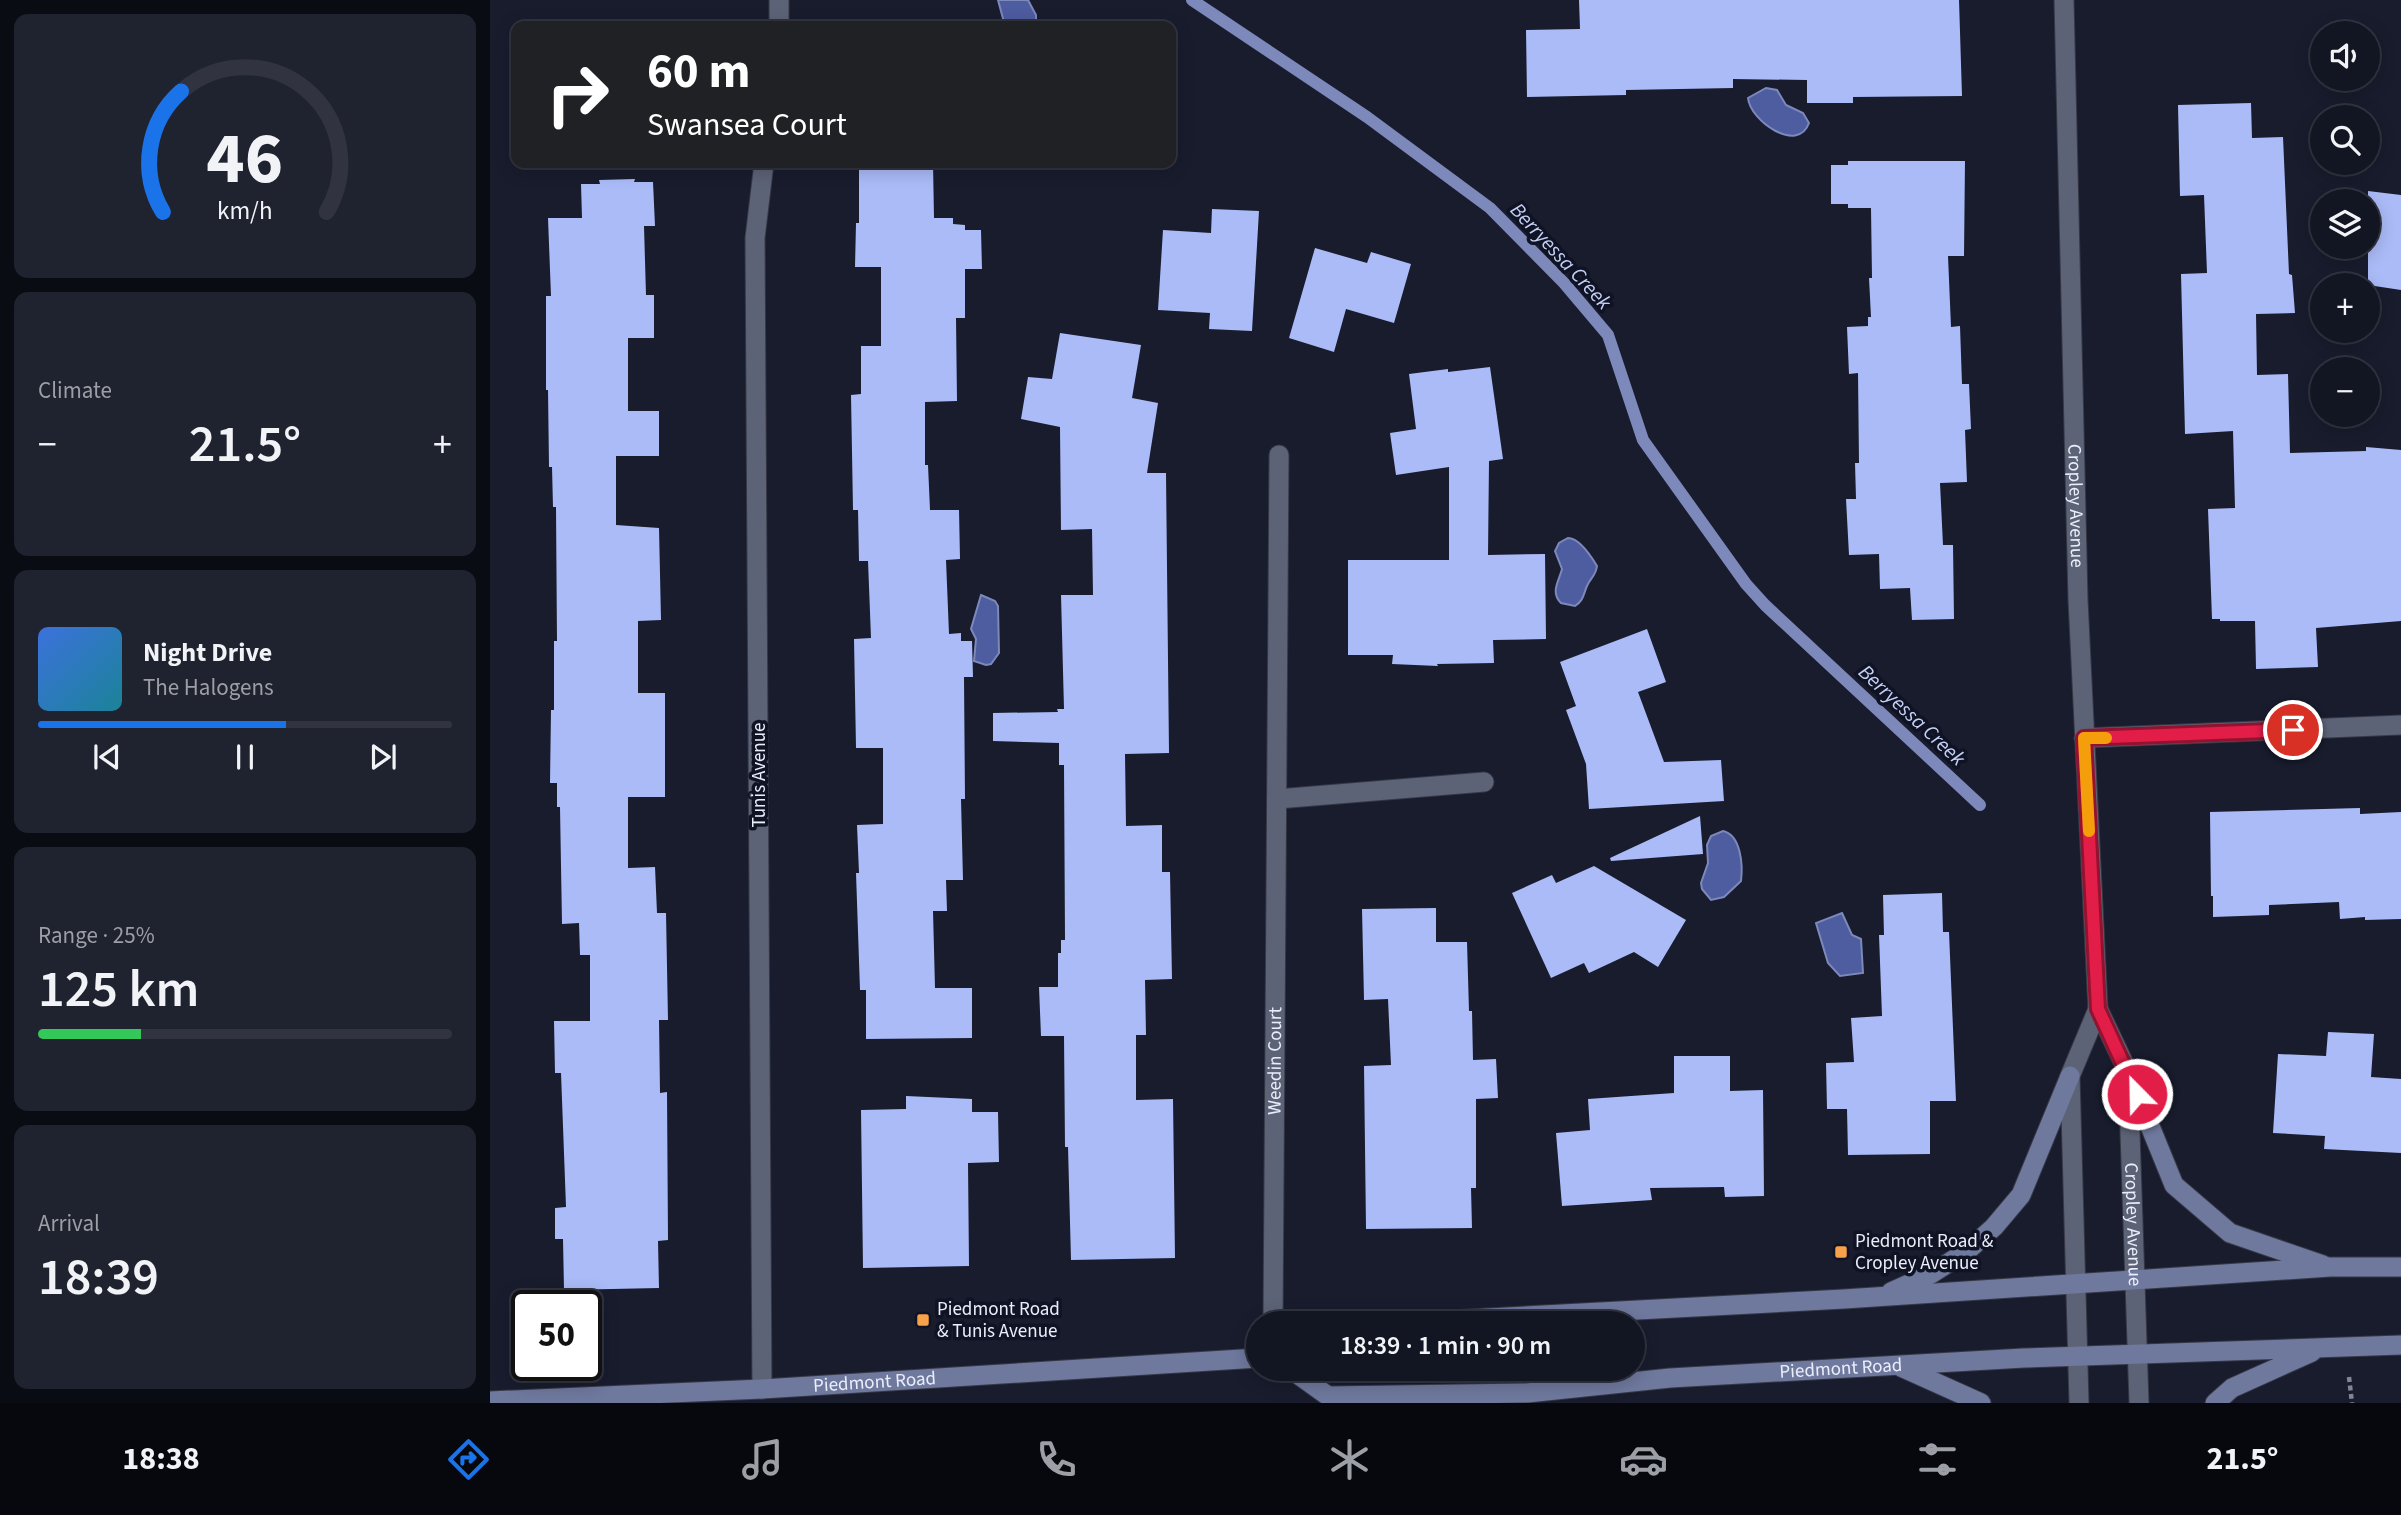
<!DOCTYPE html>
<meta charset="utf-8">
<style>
:root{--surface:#121522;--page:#1f222f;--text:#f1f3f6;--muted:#9c9fa5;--line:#313440;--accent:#1a73e8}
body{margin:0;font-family:"Source Sans 3",sans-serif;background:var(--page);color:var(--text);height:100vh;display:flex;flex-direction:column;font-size:26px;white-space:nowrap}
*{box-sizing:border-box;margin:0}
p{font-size:23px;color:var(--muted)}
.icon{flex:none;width:38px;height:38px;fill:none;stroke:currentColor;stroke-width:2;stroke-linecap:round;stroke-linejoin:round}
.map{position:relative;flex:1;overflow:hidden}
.details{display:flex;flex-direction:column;gap:14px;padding:14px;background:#0a0c13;width:490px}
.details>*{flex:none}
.hud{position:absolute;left:21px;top:21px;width:665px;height:147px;border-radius:14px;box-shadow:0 4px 18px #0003,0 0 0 2px var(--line);background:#202124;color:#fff;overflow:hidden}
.fabs{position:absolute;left:1820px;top:21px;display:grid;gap:14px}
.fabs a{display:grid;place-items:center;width:70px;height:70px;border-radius:50%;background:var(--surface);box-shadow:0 4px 18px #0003,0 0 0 2px var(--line);font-size:35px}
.speed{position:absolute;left:21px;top:1290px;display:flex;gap:14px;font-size:35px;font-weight:700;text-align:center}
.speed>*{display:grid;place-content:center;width:91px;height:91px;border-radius:50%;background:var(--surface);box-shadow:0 4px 18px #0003,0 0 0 2px var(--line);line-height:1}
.speed .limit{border:4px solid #111;border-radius:10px;background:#fff;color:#111}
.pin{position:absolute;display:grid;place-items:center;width:60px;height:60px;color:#fff;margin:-30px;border:4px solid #fff;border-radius:50%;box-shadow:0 2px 7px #0007}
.me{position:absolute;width:77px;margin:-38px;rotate:337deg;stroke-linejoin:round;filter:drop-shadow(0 0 5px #0008)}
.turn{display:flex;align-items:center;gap:24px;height:147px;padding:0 21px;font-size:32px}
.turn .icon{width:91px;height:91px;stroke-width:2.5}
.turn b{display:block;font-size:49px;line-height:60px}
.big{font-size:52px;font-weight:600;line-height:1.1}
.details .tile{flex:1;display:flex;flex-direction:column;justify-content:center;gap:10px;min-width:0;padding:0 24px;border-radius:14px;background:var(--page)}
.details .dial{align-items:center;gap:0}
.dial svg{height:182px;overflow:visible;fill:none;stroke:var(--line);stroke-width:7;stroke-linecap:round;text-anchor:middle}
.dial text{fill:var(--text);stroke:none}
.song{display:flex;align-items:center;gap:21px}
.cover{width:84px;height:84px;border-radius:10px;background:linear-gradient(135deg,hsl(220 70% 55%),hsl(190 70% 35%))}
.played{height:7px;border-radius:4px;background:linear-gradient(90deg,var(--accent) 60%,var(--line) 60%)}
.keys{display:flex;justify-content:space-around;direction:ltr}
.heat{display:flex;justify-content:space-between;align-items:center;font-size:38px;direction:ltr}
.charge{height:10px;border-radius:5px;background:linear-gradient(90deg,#34c759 25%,var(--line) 0)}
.trip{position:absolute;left:756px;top:1311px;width:399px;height:70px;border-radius:35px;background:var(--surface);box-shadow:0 4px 18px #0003,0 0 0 2px var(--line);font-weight:600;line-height:70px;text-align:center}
.tabs{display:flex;height:112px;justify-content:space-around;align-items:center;background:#07080e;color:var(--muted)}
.tabs .icon{width:49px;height:49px}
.tabs .on{color:var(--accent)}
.tabs b{font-size:32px;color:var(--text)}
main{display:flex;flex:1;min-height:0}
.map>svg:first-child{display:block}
</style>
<main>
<section class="details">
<div class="tile dial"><svg viewBox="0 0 100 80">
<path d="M14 69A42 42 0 1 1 86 69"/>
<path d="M14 69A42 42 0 0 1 22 16" stroke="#1a73e8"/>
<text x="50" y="56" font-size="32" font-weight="700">46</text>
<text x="50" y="72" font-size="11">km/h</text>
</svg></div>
<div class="tile"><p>Climate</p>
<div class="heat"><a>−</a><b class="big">21.5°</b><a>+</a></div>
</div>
<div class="tile">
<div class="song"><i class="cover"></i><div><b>Night Drive</b><p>The Halogens</p></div></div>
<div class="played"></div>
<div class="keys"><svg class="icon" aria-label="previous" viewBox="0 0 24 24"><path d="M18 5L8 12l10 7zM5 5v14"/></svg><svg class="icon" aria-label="pause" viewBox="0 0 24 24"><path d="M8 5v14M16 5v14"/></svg><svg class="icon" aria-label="next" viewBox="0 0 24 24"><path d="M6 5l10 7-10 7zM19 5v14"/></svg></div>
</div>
<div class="tile"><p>Range · 25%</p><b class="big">125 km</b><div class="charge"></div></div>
<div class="tile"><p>Arrival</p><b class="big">18:39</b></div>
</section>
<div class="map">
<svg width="1911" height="1403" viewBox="0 0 1911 1403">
<rect width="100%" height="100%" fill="#181c2d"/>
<g fill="#4e5ca0" stroke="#7d88bb" stroke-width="2">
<polygon points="508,0 538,0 546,15 546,26 515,26"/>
<path d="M 1276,88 L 1287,90 L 1296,105 L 1313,113 L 1319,123 C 1308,154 1260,121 1258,98 Z"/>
<path d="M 1078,538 C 1089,538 1101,556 1107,566 C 1106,576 1100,578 1097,586 C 1093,595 1094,600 1085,606 L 1071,603 C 1060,592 1069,581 1072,569 L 1065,551 L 1069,543 Z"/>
<polygon points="491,595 505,601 508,606 509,653 501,664 496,665 484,661 486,639 481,629"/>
<path d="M 1233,831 C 1251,835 1253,865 1251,881 L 1234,897 L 1221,900 L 1212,889 L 1211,883 L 1218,863 L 1217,845 L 1221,836 Z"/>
<polygon points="1352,913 1362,935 1371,939 1373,973 1350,976 1338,963 1326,923"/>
</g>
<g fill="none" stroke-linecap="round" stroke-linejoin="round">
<polyline stroke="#7d88bb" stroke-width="12" points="702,0 877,117 1000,208 1074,283 1118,335 1153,440 1256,584 1275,605 1490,805"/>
</g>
<g fill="#abbbf7">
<polygon points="1089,0 1469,0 1472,96 1363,97 1363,103 1317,103 1317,80 1243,79 1243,88 1136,90 1136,95 1037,97 1036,30 1090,29"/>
<polygon points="1761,103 1762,138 1793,137 1799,274 1802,275 1805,313 1766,314 1767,375 1798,374 1800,453 1876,451 1876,447 1911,450 1911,621 1826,628 1828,667 1766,669 1765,621 1730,621 1730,619 1722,619 1718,509 1745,508 1743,431 1695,434 1691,274 1717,273 1714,195 1690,196 1688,105"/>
<polygon points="1358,161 1475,161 1474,256 1458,256 1461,327 1470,326 1472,384 1479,384 1481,429 1475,430 1477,482 1450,483 1453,545 1463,545 1464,619 1422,620 1420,588 1390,589 1389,554 1359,555 1356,499 1366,499 1365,463 1369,463 1368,373 1359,374 1357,327 1378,326 1378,317 1381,317 1379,278 1382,278 1381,208 1358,208 1358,204 1341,204 1341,165 1358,165"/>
<polygon points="369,163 443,163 444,218 463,218 463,224 475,225 475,230 491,230 492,269 475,269 475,318 466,318 467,401 435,402 435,465 438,465 440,510 469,510 470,559 456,560 459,634 471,633 471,641 482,641 483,677 474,677 475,799 471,799 473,880 456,880 457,911 443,911 445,988 482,988 482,1038 376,1039 376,990 370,990 366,873 369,873 367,825 393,824 393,748 366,748 364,639 381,638 378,561 369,561 368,510 363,510 361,395 371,394 371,346 391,346 391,267 365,267 366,223 369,223"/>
<polygon points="145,179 144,182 163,182 165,226 154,226 156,295 164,295 164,338 138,338 138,411 169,411 169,456 126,456 126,525 169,528 171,620 148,621 148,693 175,693 175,797 138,797 138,868 165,867 167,913 176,913 178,1020 169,1020 170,1093 177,1092 178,1240 168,1241 169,1288 74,1290 73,1239 65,1239 65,1208 76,1207 71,1073 65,1073 64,1021 100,1021 100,955 90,955 89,923 72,924 70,807 67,807 67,783 60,783 61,710 64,710 64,641 67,641 66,507 63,507 62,467 59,467 58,390 56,390 56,296 61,296 58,218 92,218 91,184 110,184 109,180"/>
<polygon points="1878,191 1911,195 1911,290 1878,285"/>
<polygon points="722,209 769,211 762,331 719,329 720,313 668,310 673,230 721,233"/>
<polygon points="825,248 877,263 881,252 921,264 904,323 856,309 844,352 799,338"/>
<polygon points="570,333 651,345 642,398 668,403 657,473 676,473 679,753 635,754 636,826 672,825 672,872 680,872 682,979 655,980 656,1035 646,1035 646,1100 683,1099 685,1258 581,1260 578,1147 575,1147 574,1036 551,1036 549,987 568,987 568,953 571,953 571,940 575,940 574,765 569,765 569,743 503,741 503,713 568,712 567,709 574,709 571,595 603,595 602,529 571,530 570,427 531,419 538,377 562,379"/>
<polygon points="1000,367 1013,459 999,461 998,555 1055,554 1056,639 1003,640 1004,663 947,664 948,666 902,664 903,655 858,655 858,560 959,560 959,467 906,475 900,433 926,429 919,374 958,369 958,372"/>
<polygon points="1157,629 1176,682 1148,692 1174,762 1231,760 1234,801 1099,809 1096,764 1076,710 1086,706 1070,662"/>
<polygon points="1870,808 1870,814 1911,812 1911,919 1875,920 1875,917 1850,919 1849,902 1779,905 1779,915 1723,917 1723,896 1721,896 1720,812"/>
<polygon points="1210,816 1213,854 1121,861 1120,858"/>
<polygon points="1104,866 1196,920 1168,967 1144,952 1099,973 1094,963 1061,978 1022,893 1062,875 1066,883"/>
<polygon points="1452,893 1453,932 1459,932 1466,1101 1440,1101 1440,1154 1358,1155 1357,1109 1337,1109 1336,1063 1364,1062 1361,1018 1392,1016 1389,935 1394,935 1393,895"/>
<polygon points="946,908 946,942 977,942 979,1011 982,1011 983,1060 1006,1059 1008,1098 986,1099 986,1188 981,1188 982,1228 876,1229 874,1066 901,1065 898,999 874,1000 872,909"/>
<polygon points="1838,1032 1884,1034 1881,1077 1911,1079 1911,1153 1834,1149 1835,1136 1783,1133 1788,1054 1836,1056"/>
<polygon points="1184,1056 1240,1056 1240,1091 1273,1090 1274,1196 1235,1197 1234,1187 1160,1188 1162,1200 1072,1206 1066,1133 1100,1130 1098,1099 1184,1093"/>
<polygon points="416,1096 482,1099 482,1112 508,1112 509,1162 478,1163 479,1266 373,1268 371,1110 416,1109"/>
</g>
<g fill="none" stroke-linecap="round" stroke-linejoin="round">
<g stroke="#373947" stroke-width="21">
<g id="minor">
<polyline points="289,26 289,0"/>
<polyline points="1594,738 1911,725"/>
<polyline points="787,799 994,782"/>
<path id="s1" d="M 783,1323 L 789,455"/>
<polyline points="272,1389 265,238 274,163"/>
</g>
</g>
<g stroke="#373947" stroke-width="21">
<g id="tertiary">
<path id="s2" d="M 1574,0 L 1588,600 L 1608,1009 L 1638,1072 L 1649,1403"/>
<polyline points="1589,1403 1580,1076 1608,1009"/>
</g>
</g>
<g stroke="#373947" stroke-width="21">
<g id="secondary">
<polyline points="1638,1072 1684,1185 1740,1233 1833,1265"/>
<polyline points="1401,1292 1441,1274 1477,1251 1504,1227 1531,1195 1580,1076"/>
<polyline points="903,1323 1354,1299 1840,1267 1911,1267"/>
<polyline points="1411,1367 1491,1403"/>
<path id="s3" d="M 799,1368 L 838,1396 L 1037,1393 L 1180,1378 L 1534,1358 L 1911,1345"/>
<path id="s4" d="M 0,1401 L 272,1389 L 768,1358"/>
<polyline points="1725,1403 1742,1388 1822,1352"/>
</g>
</g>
<polyline stroke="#818594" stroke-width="4.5" stroke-dasharray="5 3.5" stroke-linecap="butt" points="1859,1377 1862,1403"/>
<use href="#minor" stroke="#5d6377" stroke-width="19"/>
<use href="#tertiary" stroke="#5d6377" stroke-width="19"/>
<use href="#secondary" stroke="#6f799e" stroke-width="19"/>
</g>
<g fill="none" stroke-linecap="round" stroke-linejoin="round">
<g stroke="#92132f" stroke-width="18">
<polyline id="route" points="1647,1094 1608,1009 1594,738 1803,730"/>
</g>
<use href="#route" stroke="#e11d48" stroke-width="12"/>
<polyline stroke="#f59e0b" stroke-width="12" points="1599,831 1594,738 1616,738"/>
</g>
<g fill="#f7a14a" stroke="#0f1323" stroke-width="2.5">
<rect x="1344" y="1245" width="14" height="14" rx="3.5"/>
<rect x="426" y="1313" width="14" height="14" rx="3.5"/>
</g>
<g text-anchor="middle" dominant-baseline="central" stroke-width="7" stroke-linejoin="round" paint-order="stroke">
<g font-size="19" fill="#eaeefa" stroke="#0f1323">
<text stroke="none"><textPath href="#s2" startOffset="506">Cropley Avenue</textPath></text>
<text transform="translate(269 775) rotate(-90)">Tunis Avenue</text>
<text stroke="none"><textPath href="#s1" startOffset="262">Weedin Court</textPath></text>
<text stroke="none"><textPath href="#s2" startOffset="1232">Cropley Avenue</textPath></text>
<text stroke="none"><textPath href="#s3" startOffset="562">Piedmont Road</textPath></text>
<text stroke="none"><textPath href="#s4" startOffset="385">Piedmont Road</textPath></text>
</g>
<g font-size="19" fill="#eaeefa" stroke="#0f1323" text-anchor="start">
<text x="1365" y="1241">Piedmont Road &amp;<tspan x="1365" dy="22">Cropley Avenue</tspan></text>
<text x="447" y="1309">Piedmont Road<tspan x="447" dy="22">&amp; Tunis Avenue</tspan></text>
</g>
<g font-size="21" font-style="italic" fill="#c5d0f7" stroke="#0f1323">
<text transform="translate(1071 256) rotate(47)">Berryessa Creek</text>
<text transform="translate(1422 715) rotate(43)">Berryessa Creek</text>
</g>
</g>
</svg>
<div class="fabs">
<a><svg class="icon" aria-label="sound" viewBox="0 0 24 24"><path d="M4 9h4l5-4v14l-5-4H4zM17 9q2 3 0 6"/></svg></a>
<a><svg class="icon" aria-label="search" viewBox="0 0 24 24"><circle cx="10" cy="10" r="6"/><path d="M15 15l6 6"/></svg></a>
<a><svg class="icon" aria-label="layers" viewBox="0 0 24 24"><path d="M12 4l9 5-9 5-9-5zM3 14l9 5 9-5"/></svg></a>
<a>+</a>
<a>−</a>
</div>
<div class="speed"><div class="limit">50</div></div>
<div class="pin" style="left:1803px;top:730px;background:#d93025"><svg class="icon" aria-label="arrive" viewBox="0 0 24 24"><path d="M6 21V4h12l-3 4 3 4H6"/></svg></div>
<svg class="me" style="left:1647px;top:1094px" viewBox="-20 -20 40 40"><circle r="17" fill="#e11d48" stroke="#fff" stroke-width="3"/><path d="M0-11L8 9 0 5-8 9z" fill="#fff"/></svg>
<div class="trip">18:39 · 1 min · 90 m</div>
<div class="hud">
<div class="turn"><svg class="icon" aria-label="right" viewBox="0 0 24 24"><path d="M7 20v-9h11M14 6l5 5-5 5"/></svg><div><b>60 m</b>Swansea Court</div></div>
</div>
</div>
</main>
<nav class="tabs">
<b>18:38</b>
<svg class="icon on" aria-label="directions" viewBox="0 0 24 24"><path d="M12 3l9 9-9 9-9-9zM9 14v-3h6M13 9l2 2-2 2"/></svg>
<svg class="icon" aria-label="music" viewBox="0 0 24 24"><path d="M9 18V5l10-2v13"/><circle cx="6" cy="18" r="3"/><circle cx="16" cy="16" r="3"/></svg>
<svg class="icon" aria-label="phone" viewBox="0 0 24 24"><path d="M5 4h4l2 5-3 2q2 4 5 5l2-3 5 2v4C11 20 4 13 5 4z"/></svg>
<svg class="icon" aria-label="climate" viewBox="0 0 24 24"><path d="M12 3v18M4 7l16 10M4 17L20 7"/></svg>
<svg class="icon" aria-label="car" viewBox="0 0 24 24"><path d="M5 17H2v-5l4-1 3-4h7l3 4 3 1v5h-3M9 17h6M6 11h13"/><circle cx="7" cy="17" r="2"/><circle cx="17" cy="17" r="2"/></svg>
<svg class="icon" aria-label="filters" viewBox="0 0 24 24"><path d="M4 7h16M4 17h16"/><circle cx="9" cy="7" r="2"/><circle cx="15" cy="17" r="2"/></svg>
<b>21.5°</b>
</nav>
